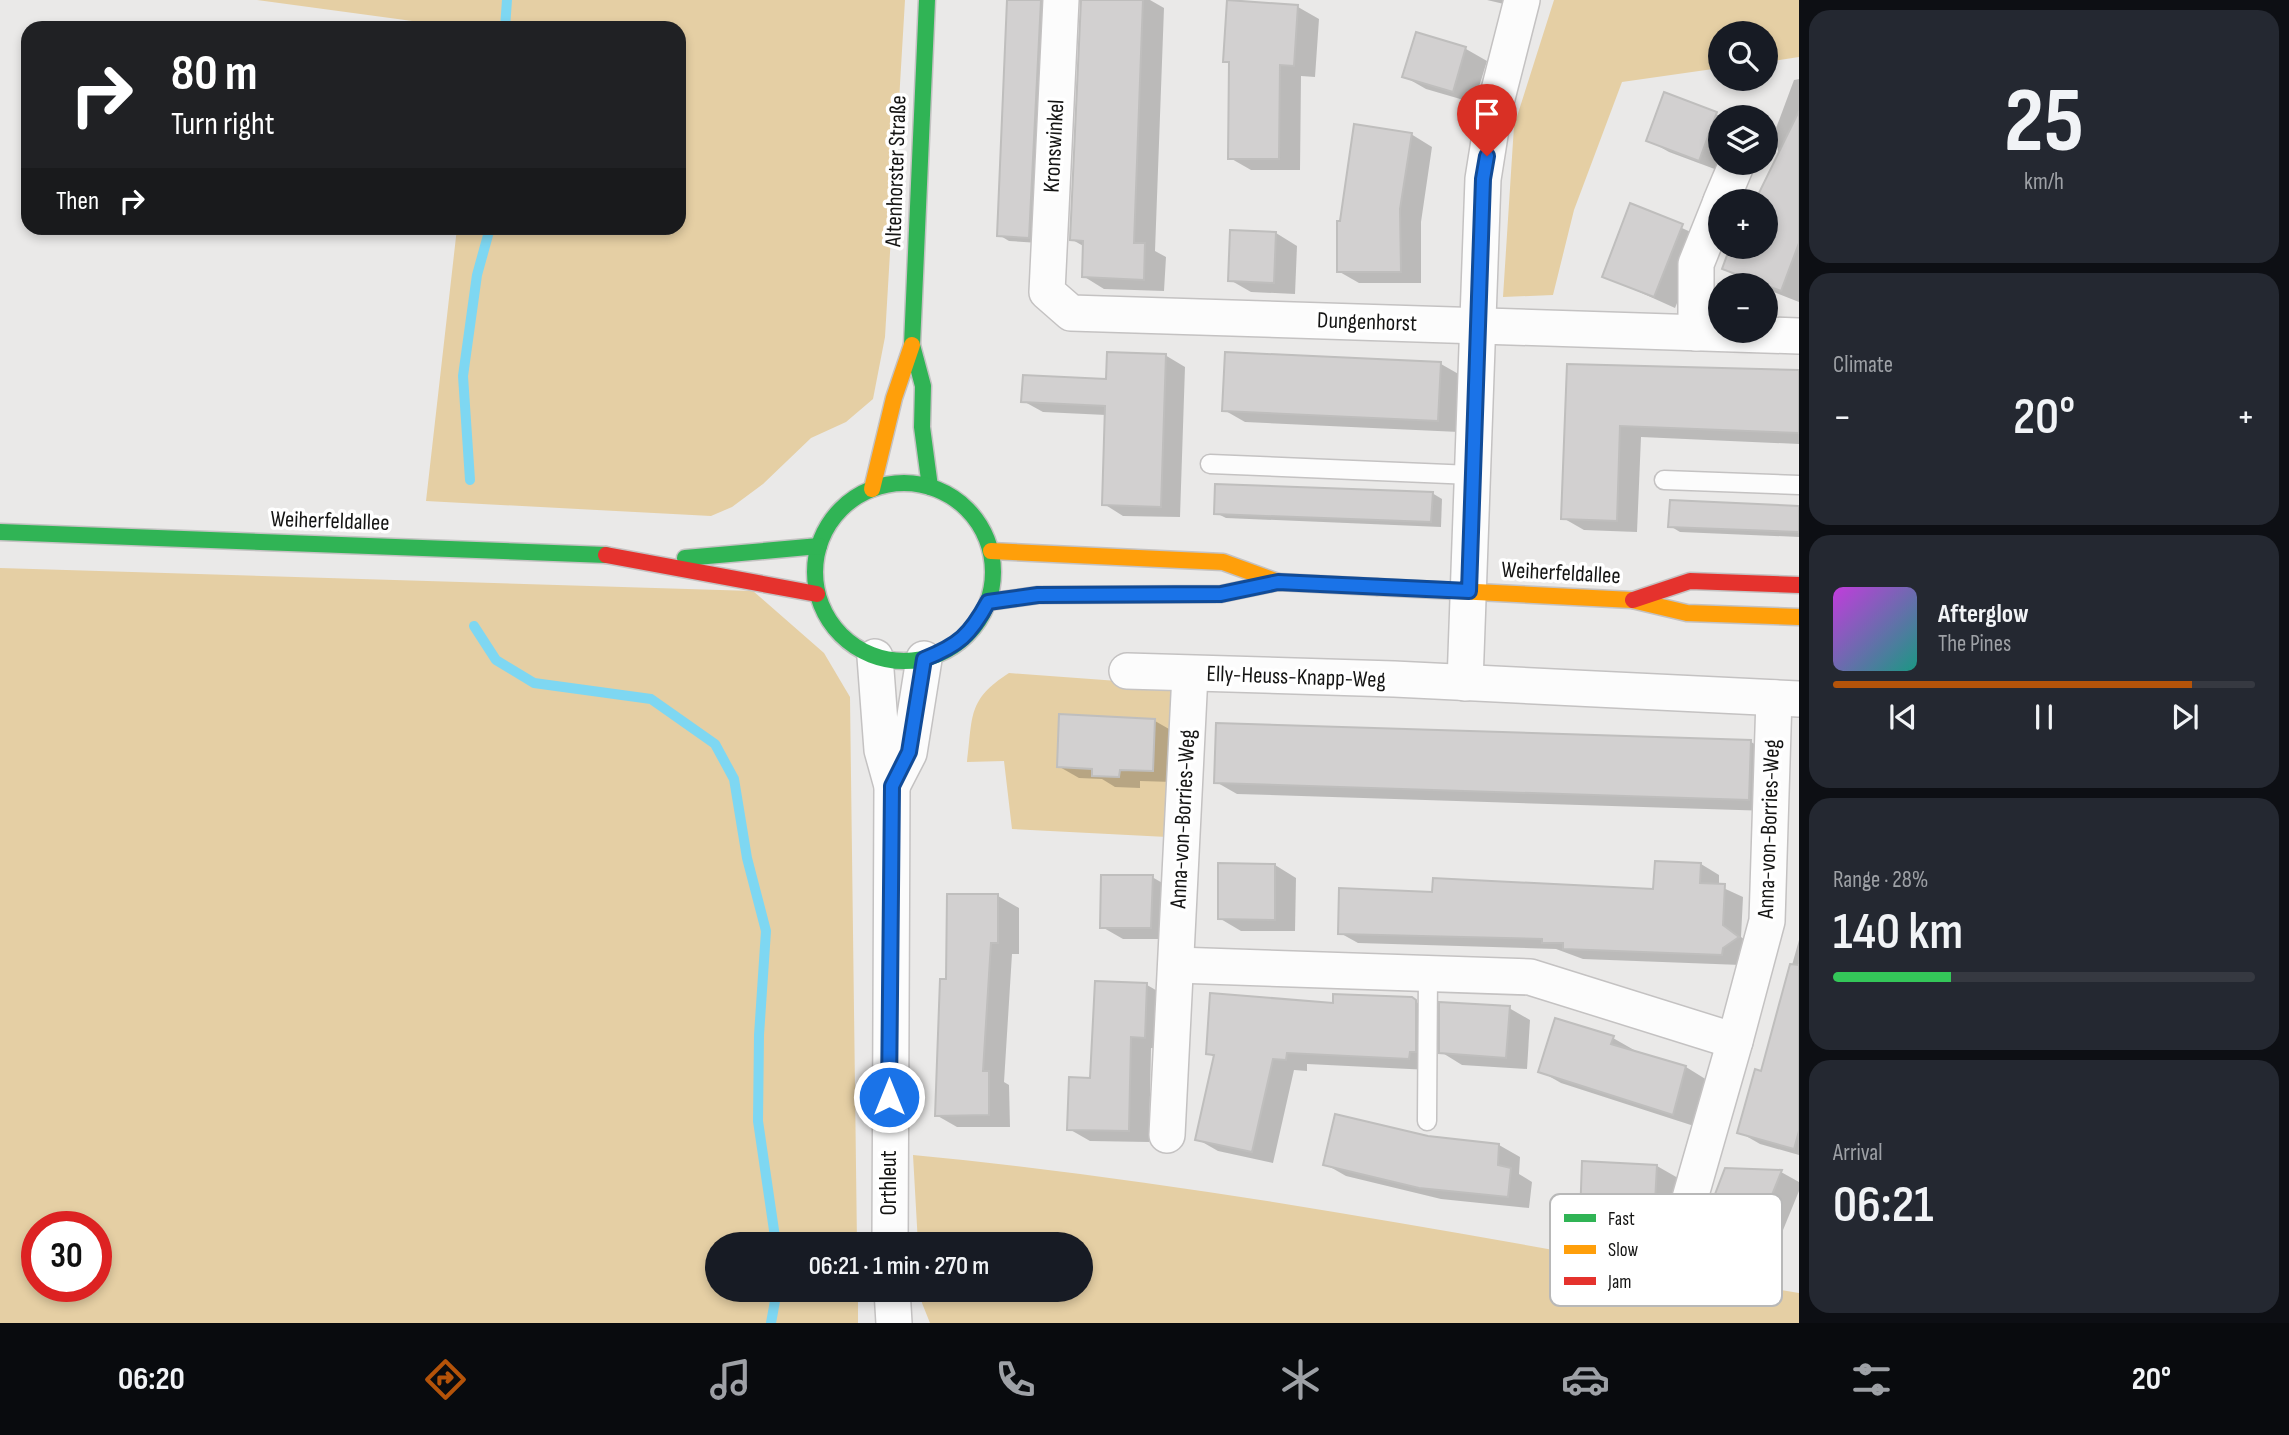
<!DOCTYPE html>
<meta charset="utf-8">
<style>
:root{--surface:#171b24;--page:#242831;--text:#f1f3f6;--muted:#9ea1a6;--line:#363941;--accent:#b45309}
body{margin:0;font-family:"Sofia Sans Condensed",sans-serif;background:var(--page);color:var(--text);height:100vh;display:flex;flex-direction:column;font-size:26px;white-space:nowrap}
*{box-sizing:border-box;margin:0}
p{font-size:23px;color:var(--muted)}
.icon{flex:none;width:38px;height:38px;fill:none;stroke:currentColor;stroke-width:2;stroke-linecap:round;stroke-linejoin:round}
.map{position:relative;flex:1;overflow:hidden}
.drawer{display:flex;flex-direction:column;gap:10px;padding:10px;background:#0d0f14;width:490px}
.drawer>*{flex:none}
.guide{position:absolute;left:21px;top:21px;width:665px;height:214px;border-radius:21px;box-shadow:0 4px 10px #0003;background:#202124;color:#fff;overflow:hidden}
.buttons{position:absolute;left:1708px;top:21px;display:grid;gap:14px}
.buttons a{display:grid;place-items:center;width:70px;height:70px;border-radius:50%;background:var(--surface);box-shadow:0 4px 10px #0003;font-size:35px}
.speed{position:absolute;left:21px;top:1211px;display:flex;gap:14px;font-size:35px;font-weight:700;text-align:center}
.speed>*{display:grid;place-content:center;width:91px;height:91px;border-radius:50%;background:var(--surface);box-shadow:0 4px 10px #0003;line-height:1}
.speed .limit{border:10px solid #d22;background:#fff;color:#111}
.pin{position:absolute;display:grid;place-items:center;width:60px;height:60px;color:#fff;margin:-72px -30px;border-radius:50% 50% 50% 0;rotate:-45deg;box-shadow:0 0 7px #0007}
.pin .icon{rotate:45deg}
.me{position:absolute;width:77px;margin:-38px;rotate:0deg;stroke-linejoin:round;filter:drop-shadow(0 0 5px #0008)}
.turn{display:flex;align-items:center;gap:24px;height:147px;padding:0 35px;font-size:32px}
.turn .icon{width:91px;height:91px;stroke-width:2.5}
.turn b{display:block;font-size:49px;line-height:60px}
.then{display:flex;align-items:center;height:66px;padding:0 35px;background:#0003;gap:14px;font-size:26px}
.big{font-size:52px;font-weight:600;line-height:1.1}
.drawer .widget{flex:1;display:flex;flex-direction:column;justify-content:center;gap:10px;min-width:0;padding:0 24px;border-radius:21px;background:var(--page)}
.drawer .dial{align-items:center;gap:0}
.dial b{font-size:91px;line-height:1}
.song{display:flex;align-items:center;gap:21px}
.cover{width:84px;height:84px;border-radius:10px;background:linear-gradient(135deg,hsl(290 70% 55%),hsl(170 70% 35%))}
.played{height:7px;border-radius:4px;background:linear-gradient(90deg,var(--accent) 85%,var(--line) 85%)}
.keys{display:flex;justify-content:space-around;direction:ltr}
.heat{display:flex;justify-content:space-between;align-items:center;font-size:38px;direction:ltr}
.charge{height:10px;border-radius:5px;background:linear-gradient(90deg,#34c759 28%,var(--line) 0)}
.trip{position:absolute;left:705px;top:1232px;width:388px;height:70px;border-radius:35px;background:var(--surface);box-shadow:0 4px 10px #0003;font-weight:600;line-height:70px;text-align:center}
.tabs{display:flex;height:112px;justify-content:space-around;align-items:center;background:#090b0e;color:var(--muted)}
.tabs .icon{width:49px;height:49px}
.tabs .selected{color:var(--accent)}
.tabs b{font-size:32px;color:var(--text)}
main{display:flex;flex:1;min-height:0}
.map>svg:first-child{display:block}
</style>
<main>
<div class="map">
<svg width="1799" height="1323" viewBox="0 0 1799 1323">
<rect width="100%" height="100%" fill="#eae9e8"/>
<g fill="#e5cfa4" fill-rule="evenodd">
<polygon points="257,0 905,0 885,337 873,399 846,422 811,438 763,484 732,507 711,516 426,501 457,228 679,228 679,28 464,28"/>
<polygon points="1554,0 1799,0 1799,57 1766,62 1766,33 1720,33 1720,68 1622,82 1574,210 1553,295 1503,297 1514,126"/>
<path d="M 0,568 L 753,591 L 824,653 L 850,697 L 857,1244 L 718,1244 L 718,1290 L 858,1290 L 858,1323 L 0,1323 ZM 37,1227 L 96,1227 L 96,1286 L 37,1286 Z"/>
<path d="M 1009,673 L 1172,685 L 1167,837 L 1012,829 L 1004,761 L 967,762 C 973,716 967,700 1009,673 Z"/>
<path d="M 913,1155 C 1210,1183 1504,1243 1799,1293 L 1799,1323 L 930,1323 L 922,1303 L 921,1290 L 1082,1290 L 1082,1244 L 918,1244 Z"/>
</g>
<g fill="#0003">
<polygon points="1009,0 1053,0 1039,243 1009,241 999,235"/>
<polygon points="1081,0 1150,0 1164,8 1155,251 1166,257 1164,291 1104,289 1083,276 1085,247 1071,239"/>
<polygon points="1487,0 1505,0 1504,4"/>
<polygon points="1298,7 1319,19 1315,77 1301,76 1300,170 1251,170 1230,158 1230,64 1225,61"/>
<polygon points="1417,34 1466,49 1487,61 1474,103 1426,89 1405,77"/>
<polygon points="1799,79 1799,302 1766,289 1766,285 1748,283 1724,269 1732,247 1766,247 1766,201 1749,201 1751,196 1758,199 1779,157 1775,131 1794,80"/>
<polygon points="1665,94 1722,117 1720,171 1669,152 1648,140"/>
<polygon points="1411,134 1432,147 1421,222 1421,283 1359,283 1338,271"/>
<polygon points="1631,205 1704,238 1675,308 1604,276"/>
<polygon points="1276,233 1297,246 1295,294 1251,292 1230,280"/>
<polygon points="1165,355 1185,367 1180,517 1123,516 1104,504 1106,415 1043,412 1023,401 1108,380"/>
<polygon points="1441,364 1462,376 1459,432 1245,422 1224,410"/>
<polygon points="1569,366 1799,372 1799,444 1641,437 1637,532 1584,530 1563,518"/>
<polygon points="1432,493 1442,499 1441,527 1226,518 1216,513"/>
<polygon points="1799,508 1799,537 1680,532 1670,526"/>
<polygon points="1155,721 1176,733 1173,782 1140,781 1140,788 1115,787 1102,779 1079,778 1058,766"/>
<polygon points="1751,742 1772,754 1770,811 1237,794 1216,782"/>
<polygon points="1701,864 1719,875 1719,886 1743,897 1741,937 1756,948 1741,965 1583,959 1556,949 1358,943 1340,933 1434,894 1655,891"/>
<polygon points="1275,865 1296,878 1295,931 1241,931 1219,918"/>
<polygon points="1152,877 1173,889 1172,939 1123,939 1102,927"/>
<polygon points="998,896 1019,908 1019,954 1012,954 1004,1082 1009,1085 1010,1127 957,1127 936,1115 948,981"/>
<polygon points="1799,940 1799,1155 1760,1144 1739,1132 1762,1073"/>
<polygon points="1147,985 1168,997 1165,1049 1151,1048 1149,1142 1090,1141 1069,1129"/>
<polygon points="1411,999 1437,1014 1437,1063 1430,1063 1430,1070 1307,1064 1307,1071 1294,1070 1273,1163 1218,1151 1197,1139 1215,1057 1207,1053 1334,1005"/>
<polygon points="1509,1008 1530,1020 1527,1069 1462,1065 1441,1052"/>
<polygon points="1613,1038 1634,1050 1633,1052 1686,1067 1707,1080 1694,1126 1561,1083 1540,1071"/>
<polygon points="1428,1138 1499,1145 1520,1157 1519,1174 1532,1182 1529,1208 1441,1199 1346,1176 1325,1164"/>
<polygon points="1657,1166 1678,1178 1675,1232 1603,1229 1581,1216"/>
<polygon points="1781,1172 1799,1182 1799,1191 1776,1247 1729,1229 1708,1217"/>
</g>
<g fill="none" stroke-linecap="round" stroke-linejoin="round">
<g stroke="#7ed7f2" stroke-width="10">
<polyline points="505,28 507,0"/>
<polyline points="470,480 463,376 477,275 490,228"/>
<polyline points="474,626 496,660 534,683 651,699 715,744 734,779 747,858 766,931 759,1035 758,1121 776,1244"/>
<polyline points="771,1323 777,1290"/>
</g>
</g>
<g fill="#d2d0d0" stroke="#bfbebd" stroke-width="2">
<polygon points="1007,0 1041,0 1029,238 997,236"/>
<polygon points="1081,0 1143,0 1134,243 1145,243 1144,280 1082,277 1083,241 1070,240"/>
<polygon points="1227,0 1298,5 1294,66 1280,65 1279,159 1228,159 1229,62 1223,62"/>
<polygon points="1416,32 1466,47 1453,92 1402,77"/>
<polygon points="1664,92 1717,112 1699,161 1646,141"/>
<polygon points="1799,111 1799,243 1781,291 1722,269 1730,247 1766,247 1766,201 1747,201 1750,194 1757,197"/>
<polygon points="1354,124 1412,133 1400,209 1401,272 1337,272 1337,221 1340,221"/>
<polygon points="1630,203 1683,224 1654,297 1602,277"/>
<polygon points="1230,230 1276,232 1274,283 1228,281"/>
<polygon points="1107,352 1166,354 1161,507 1102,505 1105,406 1021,402 1023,375 1106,379"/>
<polygon points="1225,352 1441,362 1438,421 1222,411"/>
<polygon points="1567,364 1799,370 1799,433 1620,426 1617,521 1561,519"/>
<polygon points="1215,484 1433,492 1431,522 1214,514"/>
<polygon points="1670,500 1799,506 1799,532 1668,527"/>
<polygon points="1059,714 1155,719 1153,771 1120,770 1119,777 1092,776 1092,769 1057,767"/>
<polygon points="1216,723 1751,740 1749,800 1214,783"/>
<polygon points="1655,861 1701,863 1700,883 1725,884 1723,925 1739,937 1723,948 1722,955 1563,949 1563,943 1542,943 1542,939 1338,934 1339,888 1432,892 1433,878 1653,889"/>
<polygon points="1218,863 1275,864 1275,920 1218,919"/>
<polygon points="1101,875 1153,875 1151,928 1100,928"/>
<polygon points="947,894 998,894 998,943 991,943 983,1071 989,1071 989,1115 935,1116 940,979 946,979"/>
<polygon points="1790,964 1799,965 1799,1131 1794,1149 1737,1133 1755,1069 1761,1071"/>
<polygon points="1095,981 1147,983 1145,1038 1131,1037 1129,1131 1067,1130 1069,1077 1090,1078"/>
<polygon points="1210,993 1333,1003 1333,994 1412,997 1416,1000 1416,1052 1410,1052 1409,1059 1287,1053 1286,1060 1273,1059 1252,1152 1195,1140 1214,1055 1206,1054"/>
<polygon points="1439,1002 1510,1006 1506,1058 1439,1053"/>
<polygon points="1555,1018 1614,1036 1611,1044 1686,1066 1673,1115 1538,1072"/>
<polygon points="1335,1114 1428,1136 1499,1144 1498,1165 1511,1168 1508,1197 1419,1188 1323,1165"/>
<polygon points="1582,1161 1657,1165 1654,1221 1580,1217"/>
<polygon points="1725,1168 1782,1170 1755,1237 1706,1218"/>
</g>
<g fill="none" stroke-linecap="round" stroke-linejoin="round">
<g stroke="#c4c2c2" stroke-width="21">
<g id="lane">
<polyline points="1210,464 1472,475"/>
<polyline points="1664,480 1799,485"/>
<polyline points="1427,1121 1428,973"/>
</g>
</g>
<g stroke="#c4c2c2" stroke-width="38">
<g id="street">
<polyline points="1061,0 1047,292 1071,313 1799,336"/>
<polyline points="1721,201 1737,163"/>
<polyline points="1696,333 1696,264 1720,204"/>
<polyline points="875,657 882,750 892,786 890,1244"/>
<polyline points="1127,671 1394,679 1799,699"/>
<polyline points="1465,683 1483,179 1494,110 1522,0"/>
<polyline points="892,786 909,753 924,659"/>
<polyline points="1176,965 1530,977 1735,1041 1767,921 1774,698"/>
<polyline points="1167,1135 1190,674"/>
<polyline points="1688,1205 1735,1041"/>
<polyline points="892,1290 894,1323"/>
</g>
</g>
<g stroke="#c4c2c2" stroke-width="19">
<g id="fast">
<polyline points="927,0 912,345 923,386 922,427 930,487"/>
<circle cx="904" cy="572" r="89"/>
<polyline points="0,532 606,555"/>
<polyline points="685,558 819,546"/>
<polyline points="988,602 1038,595 1221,594 1278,582 1377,587"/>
</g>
</g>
<g stroke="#c4c2c2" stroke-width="19">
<g id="slow">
<polyline points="872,489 894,398 912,345"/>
<polyline points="991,551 1223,562 1278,582"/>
<polyline points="1377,587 1632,600 1687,613 1799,617"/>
</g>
</g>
<g stroke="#c4c2c2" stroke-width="19">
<g id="jam">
<polyline points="606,555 817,594"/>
<polyline points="1633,600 1690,581 1799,585"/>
</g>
</g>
<use href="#lane" stroke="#fcfcfc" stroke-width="18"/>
<use href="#street" stroke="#fcfcfc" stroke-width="35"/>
<use href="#fast" stroke="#30b455" stroke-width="16"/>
<use href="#slow" stroke="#ff9f0a" stroke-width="16"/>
<use href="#jam" stroke="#e5322d" stroke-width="16"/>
</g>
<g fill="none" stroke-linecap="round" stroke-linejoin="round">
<g stroke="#114b97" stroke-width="18">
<path id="route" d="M 889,1097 L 892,786 L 909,752 L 924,659 C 959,645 970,635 988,602 L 1038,595 L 1221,594 L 1278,582 L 1469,591 L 1483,179 L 1487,156"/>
</g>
<use href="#route" stroke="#1a73e8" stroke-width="12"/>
</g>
<g text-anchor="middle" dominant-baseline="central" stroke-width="7" stroke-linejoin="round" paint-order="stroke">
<g font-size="23" fill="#141413" stroke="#fff">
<text transform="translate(1054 146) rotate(-87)">Kronswinkel</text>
<text transform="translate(896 171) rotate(-88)">Altenhorster Straße</text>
<text transform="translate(1367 322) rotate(2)">Dungenhorst</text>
<text transform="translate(330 521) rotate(2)">Weiherfeldallee</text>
<text transform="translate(1561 573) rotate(3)">Weiherfeldallee</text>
<text transform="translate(1296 677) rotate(2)">Elly-Heuss-Knapp-Weg</text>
<text transform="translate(1183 819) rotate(-87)">Anna-von-Borries-Weg</text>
<text transform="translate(1769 829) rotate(-88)">Anna-von-Borries-Weg</text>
<text transform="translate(889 1183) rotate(-90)">Orthleut</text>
</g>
</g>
<rect x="1550" y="1194" width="232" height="112" rx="10" fill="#fff" stroke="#b8b8b8" stroke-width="2"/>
<rect x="1564" y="1214" width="32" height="8" fill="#30b455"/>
<rect x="1564" y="1245" width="32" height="9" fill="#ff9f0a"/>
<rect x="1564" y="1277" width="32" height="8" fill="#e5322d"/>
<g font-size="19" fill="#141413">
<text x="1608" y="1225">Fast</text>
<text x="1608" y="1256">Slow</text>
<text x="1608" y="1288">Jam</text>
</g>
</svg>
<div class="buttons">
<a><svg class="icon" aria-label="search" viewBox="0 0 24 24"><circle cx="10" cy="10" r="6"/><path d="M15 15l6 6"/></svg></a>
<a><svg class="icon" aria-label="layers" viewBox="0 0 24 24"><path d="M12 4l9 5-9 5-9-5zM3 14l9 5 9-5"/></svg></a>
<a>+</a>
<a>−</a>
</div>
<div class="speed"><div class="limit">30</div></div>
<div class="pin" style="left:1487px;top:156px;background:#d93025"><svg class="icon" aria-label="arrive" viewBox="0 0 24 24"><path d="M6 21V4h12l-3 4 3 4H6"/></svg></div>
<svg class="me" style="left:889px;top:1097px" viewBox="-20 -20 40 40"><circle r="17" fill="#1a73e8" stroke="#fff" stroke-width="3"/><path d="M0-11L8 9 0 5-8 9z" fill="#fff"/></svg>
<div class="trip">06:21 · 1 min · 270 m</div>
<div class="guide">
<div class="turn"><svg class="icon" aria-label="right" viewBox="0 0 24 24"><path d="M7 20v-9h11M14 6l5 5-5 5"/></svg><div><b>80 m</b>Turn right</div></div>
<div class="then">Then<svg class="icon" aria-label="right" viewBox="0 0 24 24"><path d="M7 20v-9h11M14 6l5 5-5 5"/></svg></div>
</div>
</div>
<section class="drawer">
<div class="widget dial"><b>25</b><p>km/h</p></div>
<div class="widget"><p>Climate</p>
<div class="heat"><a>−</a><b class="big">20°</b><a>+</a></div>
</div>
<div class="widget">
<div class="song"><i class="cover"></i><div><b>Afterglow</b><p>The Pines</p></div></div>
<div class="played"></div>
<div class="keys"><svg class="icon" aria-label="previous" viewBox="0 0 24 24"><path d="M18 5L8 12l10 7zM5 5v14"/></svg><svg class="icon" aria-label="pause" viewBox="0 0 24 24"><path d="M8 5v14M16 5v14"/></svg><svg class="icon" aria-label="next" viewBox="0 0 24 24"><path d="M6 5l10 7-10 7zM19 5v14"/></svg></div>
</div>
<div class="widget"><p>Range · 28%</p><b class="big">140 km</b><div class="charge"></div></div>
<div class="widget"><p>Arrival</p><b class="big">06:21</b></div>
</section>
</main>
<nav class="tabs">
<b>06:20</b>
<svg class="icon selected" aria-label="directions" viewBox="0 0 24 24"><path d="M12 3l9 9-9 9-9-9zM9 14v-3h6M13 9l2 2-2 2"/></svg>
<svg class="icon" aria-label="music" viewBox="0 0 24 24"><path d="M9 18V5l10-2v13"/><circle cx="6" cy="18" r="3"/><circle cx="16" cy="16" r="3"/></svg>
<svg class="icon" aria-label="phone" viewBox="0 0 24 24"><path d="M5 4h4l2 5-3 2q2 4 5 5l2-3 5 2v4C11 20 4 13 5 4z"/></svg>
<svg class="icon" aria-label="climate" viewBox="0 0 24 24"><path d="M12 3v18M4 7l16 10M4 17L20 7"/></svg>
<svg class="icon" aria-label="car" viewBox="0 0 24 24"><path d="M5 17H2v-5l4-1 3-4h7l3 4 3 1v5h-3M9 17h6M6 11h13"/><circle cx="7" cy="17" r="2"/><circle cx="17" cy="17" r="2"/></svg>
<svg class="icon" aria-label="filters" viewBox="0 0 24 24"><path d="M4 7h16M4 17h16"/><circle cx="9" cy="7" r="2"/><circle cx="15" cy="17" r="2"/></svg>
<b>20°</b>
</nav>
